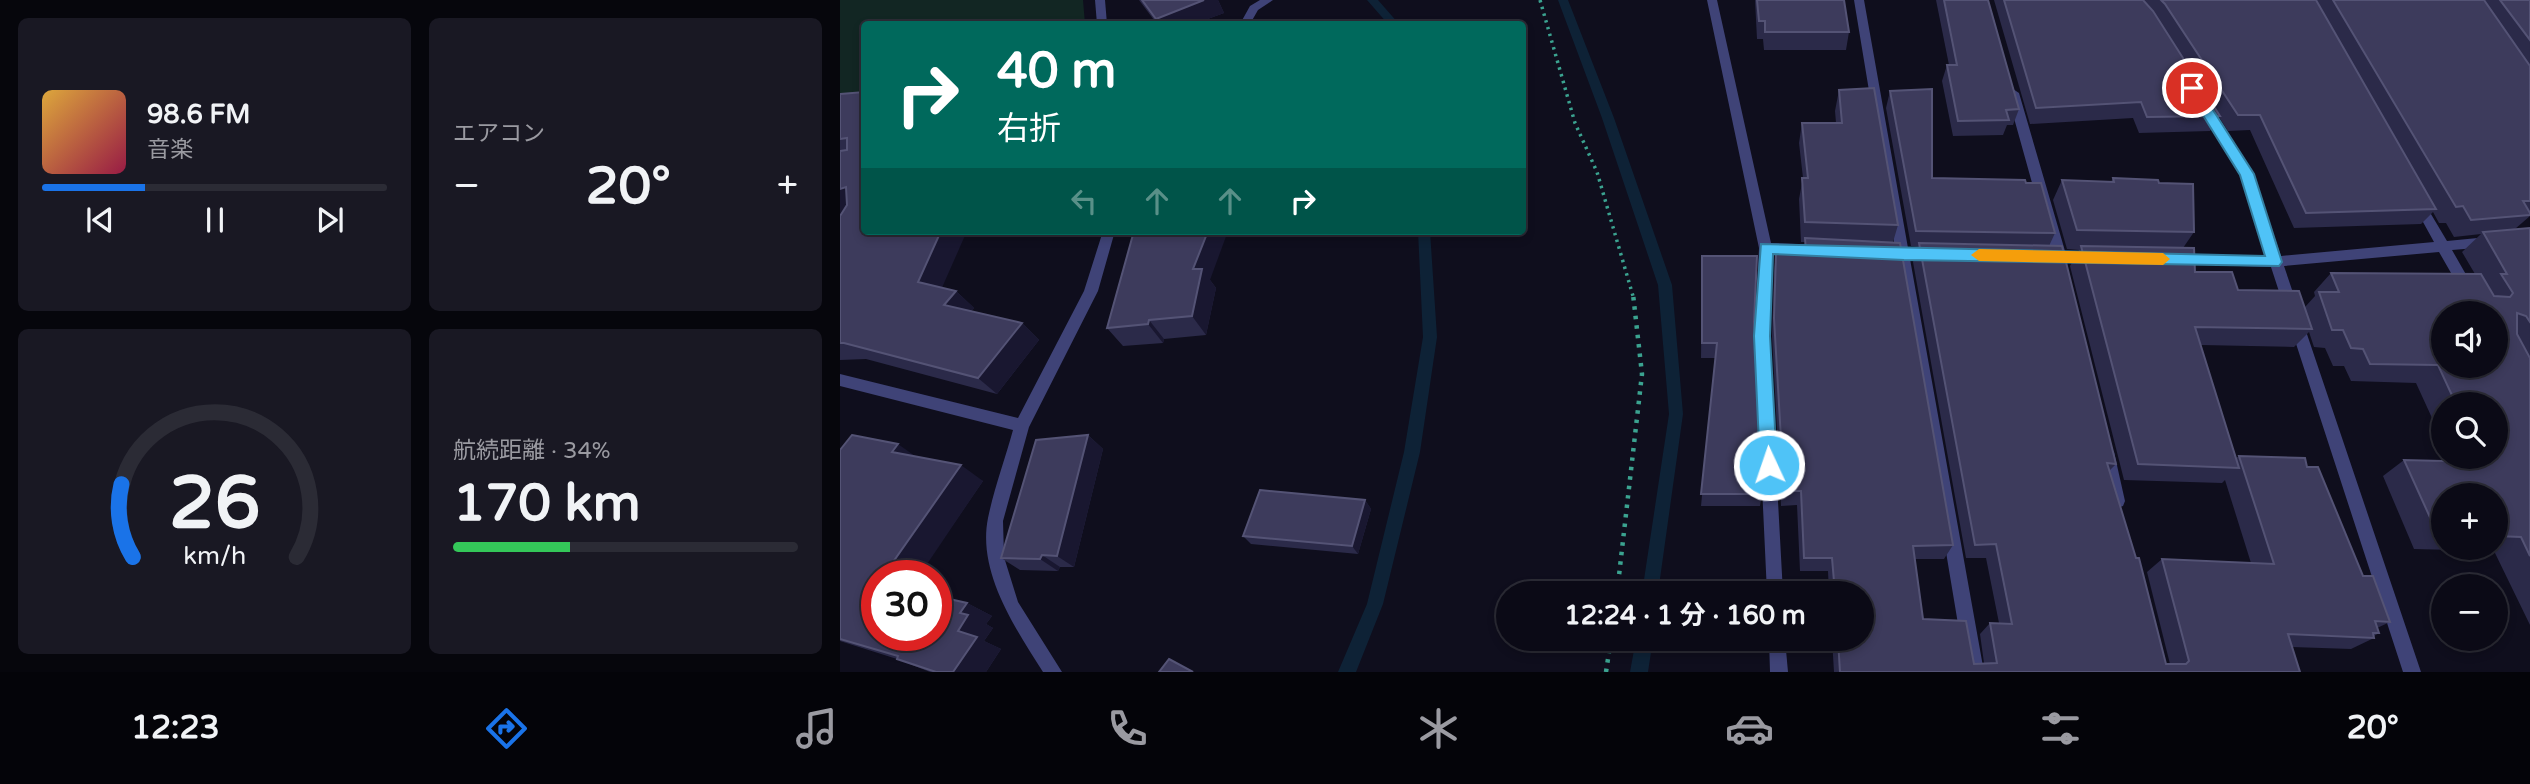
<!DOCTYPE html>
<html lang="ja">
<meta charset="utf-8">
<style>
:root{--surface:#0b0a16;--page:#191823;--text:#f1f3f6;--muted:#9a9aa1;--line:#2b2b35;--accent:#1a73e8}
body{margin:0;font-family:"Varela Round","Noto Sans JP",sans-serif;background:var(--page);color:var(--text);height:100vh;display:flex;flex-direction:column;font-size:26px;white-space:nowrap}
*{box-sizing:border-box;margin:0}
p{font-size:23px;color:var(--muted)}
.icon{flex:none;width:38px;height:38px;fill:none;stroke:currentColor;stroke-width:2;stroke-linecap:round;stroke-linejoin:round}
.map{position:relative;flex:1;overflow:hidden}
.drawer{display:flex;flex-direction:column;gap:18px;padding:18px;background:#06060c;width:840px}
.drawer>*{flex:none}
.banner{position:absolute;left:21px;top:21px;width:665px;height:214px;border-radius:7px;box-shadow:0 4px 10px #0003,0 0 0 2px var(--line);background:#00695c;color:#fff;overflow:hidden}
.fabs{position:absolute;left:1591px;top:301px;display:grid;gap:14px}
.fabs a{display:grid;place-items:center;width:77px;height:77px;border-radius:50%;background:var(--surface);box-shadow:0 4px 10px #0003,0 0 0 2px var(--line);font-size:35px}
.speed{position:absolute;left:21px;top:560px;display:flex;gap:14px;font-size:35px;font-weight:700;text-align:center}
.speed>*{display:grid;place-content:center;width:91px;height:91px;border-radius:50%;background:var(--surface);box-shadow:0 4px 10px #0003,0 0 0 2px var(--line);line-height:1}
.speed .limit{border:10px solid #d22;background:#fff;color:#111}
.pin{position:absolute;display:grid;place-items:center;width:60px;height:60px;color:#fff;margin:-30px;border:4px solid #fff;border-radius:50%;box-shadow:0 2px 7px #0007}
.me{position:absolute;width:77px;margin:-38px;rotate:357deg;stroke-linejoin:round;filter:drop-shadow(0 0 5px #0008)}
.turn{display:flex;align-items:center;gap:24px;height:147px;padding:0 21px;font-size:32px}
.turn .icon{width:91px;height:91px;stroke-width:2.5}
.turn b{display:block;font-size:49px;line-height:60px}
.lanes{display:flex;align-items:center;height:66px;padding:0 21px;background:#0003;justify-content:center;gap:35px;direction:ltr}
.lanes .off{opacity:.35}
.big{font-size:52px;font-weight:700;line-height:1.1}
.drawer .card{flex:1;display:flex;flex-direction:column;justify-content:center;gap:10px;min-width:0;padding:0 24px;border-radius:10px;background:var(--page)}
.drawer .dial{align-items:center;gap:0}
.dial svg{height:182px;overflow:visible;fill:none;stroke:var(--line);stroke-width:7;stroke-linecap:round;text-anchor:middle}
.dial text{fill:var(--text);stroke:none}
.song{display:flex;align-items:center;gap:21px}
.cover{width:84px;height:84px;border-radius:10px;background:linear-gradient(135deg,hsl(40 70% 55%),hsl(340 70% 35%))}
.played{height:7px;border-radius:4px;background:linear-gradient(90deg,var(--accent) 30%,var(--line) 30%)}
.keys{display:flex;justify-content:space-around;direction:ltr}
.heat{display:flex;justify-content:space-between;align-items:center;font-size:38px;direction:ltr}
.charge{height:10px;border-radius:5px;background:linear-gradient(90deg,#34c759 34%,var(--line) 0)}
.drawer .tiles{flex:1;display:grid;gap:18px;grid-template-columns:repeat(2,1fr)}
.trip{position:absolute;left:656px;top:581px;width:378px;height:70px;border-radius:35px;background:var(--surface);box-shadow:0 4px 10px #0003,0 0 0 2px var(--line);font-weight:700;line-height:70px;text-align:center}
.tab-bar{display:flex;height:112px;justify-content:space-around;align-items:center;background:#040409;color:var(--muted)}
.tab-bar .icon{width:49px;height:49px}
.tab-bar .current{color:var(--accent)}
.tab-bar b{font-size:32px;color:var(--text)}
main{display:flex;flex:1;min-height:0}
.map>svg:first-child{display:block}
</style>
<main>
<section class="drawer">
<div class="tiles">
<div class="card">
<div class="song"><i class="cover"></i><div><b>98.6 FM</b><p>音楽</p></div></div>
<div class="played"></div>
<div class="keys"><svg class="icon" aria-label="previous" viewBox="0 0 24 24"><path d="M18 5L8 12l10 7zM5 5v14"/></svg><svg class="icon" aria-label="pause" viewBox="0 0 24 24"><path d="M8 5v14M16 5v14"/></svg><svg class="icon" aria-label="next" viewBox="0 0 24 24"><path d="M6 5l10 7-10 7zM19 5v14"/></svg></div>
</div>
<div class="card"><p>エアコン</p>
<div class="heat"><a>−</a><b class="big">20°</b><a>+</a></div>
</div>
<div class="card dial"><svg viewBox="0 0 100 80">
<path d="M14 69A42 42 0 1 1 86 69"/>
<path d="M14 69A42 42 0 0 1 9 37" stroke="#1a73e8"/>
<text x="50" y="56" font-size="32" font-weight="700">26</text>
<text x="50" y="72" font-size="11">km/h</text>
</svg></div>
<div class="card"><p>航続距離 · 34%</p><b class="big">170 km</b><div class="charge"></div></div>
</div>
</section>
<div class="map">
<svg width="1690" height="672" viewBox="0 0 1690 672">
<rect width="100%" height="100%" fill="#0f0e1d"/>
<polygon fill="#122623" points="0,0 243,0 245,24 24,24 24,99 0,103"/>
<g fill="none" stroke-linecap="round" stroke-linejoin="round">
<g fill="#0e2236" fill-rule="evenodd">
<polygon points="527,0 538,0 559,24 548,24"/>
<polygon points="718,0 728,0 774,118 832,285 843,414 818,593 802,593 829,414 818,285 762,118"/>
<polygon points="578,231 590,231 597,337 580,452 543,604 516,672 498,672 527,604 564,452 583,337"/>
<polygon points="796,639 813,639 808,672 790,672"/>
</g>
<polyline stroke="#3ba390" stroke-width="3.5" stroke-dasharray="2.5 4.5" stroke-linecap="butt" points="700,0 735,123 757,172 793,296"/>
<g stroke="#3ba390" stroke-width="4.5" stroke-dasharray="3.5 6" stroke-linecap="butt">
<polyline points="777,593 802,374 793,294"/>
<polyline points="766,672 771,639"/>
</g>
<polygon fill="#3f4377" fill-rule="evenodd" points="420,0 433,0 418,10 410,24 400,24 410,6"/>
<g fill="#3f4377" fill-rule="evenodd">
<polygon points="255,0 265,0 267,24 257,24"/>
<polygon points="867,0 877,0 931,243 981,245 988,250 981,255 932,253 929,336 943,593 927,593 915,336 919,248"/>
<polygon points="1014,0 1024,0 1068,248 1092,249 1099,254 1092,259 1070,259 1144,672 1126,672 1057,258 1043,258 1036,253 1043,248 1055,248"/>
<polygon points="1173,89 1179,93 1225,251 1258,253 1260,257 1258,261 1228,262 1226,266 1216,266 1214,261 1202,260 1200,256 1202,252 1211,251 1167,93"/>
<polygon points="1366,106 1370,107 1413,175 1441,256 1594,242 1572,202 1578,197 1582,199 1607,241 1648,237 1655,242 1648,247 1612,250 1648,313 1634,313 1599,252 1444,266 1581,672 1563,672 1431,267 1337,264 1330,259 1337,254 1427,257 1401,176 1360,110"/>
<path d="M 263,231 L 275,231 L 258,291 L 189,427 L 163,521 L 164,557 L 178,602 L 222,672 L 203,672 C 176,629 137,573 148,518 C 154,489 165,459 173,430 L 0,386 L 0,374 L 178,418 L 244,291 Z"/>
<polygon points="1266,445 1271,447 1274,452 1285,501 1283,506 1277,508 1271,506 1269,501 1258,452 1261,447"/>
<polygon points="929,639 945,639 948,672 930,672"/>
</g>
</g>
<g fill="#2b2a49" fill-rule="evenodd">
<polygon points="299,0 378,0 384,13 354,24 317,24"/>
<polygon points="915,0 1004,0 1009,32 1006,50 924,50 923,39 917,39"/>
<polygon points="1096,0 1148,0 1179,109 1173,125 1167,125 1163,135 1113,136 1102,81 1107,65 1109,65"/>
<path d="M 1154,0 L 1690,0 L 1690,216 L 1675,229 L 1690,228 L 1690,625 L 1654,551 L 1574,549 L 1543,476 L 1564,460 L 1612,462 L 1609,457 L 1656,457 L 1656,404 L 1603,404 L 1603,442 L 1576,383 L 1511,381 L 1504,366 L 1493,366 L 1485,348 L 1474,347 L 1469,332 L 1454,347 L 1361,345 L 1396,458 L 1399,456 L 1467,467 L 1523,576 L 1550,622 L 1537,628 L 1539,633 L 1534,636 L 1534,638 L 1511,649 L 1452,647 L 1460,672 L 994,672 L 992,639 L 1022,639 L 1022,593 L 989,593 L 988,571 L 960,571 L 957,505 L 941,506 L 932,336 L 934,272 L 936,253 L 963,253 L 965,242 L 961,242 L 959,199 L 963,178 L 959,143 L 962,123 L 996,123 L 995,111 L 999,90 L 1058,225 L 1053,242 L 1113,545 L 1104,559 L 1075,559 L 1083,619 L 1134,664 L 1144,663 L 1140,634 L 1150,623 L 1159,623 L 1146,558 L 1126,558 L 1073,262 L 1078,247 L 1071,246 L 1046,108 L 1050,91 L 1092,178 L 1186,183 L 1215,233 L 1209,246 L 1276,464 L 1269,471 L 1326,664 L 1330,664 L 1307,572 L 1322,559 L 1411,563 L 1385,480 L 1382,483 L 1284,480 L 1230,266 L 1239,250 L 1227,249 L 1213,200 L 1222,180 L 1271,182 L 1273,178 L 1319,183 L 1354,232 L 1343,248 L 1355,272 L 1398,290 L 1465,307 L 1475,296 L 1474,292 L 1491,273 L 1635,274 L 1622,252 L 1641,234 L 1614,237 L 1606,223 L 1599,223 L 1593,212 L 1581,224 L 1454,228 L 1410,130 L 1388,131 L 1379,117 L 1370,131 L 1299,133 L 1293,118 L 1190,124 ZM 1603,495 L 1656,495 L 1656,548 L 1603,548 Z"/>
<polygon points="0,94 102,288 116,291 134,308 131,311 182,323 199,340 157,394 26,359 0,360"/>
<polygon points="862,256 914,322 922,494 920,506 861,506 875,358 861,358"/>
<polygon points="370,280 376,288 366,335 324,339 323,343 283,346 267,328"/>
<polygon points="248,435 263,449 234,567 220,567 218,571 180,570 161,558"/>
<polygon points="0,450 76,457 143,481 37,635 127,603 152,616 146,624 153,628 144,641 161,649 146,672 90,672 57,659 0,641"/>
<polygon points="525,500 531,509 518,554 411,544 403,536"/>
</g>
<g fill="#191730">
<polygon points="364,0 378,0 384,13 354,24 319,24 316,19"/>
<polygon points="6,187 24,204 0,237 0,189"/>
<polygon points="101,231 127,231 97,299 78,282"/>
<polygon points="368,231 388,231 370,280 376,288 366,335 352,316 353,269"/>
<polygon points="116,291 134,308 122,321 104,305"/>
<polygon points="309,320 324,339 323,343 308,324"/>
<polygon points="182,323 199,340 157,394 138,378"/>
<polygon points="248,435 263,449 234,567 217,556"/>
<polygon points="58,444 82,461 52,452"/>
<polygon points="121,465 143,481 79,576 53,576 51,565"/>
<polygon points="525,500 531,509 518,554 512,546"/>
<polygon points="202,555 220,567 218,571 200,559"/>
<polygon points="127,603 152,616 146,624 153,628 144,641 161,649 146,672 113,672 120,613"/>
</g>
<g fill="#3d3b5c" stroke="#545375" stroke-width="2" fill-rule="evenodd">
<polygon points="302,0 364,0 316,19"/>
<polygon points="917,0 1004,0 1009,32 925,32 925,21 919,21"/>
<polygon points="1104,0 1148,0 1179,109 1166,110 1169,120 1118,121 1107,65 1117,65"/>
<polygon points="1164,0 1303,0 1313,11 1380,116 1307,117 1301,102 1196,108"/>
<polygon points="1321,0 1476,0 1596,209 1466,213 1420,115 1398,115 1325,4"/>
<polygon points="1493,0 1644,0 1690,66 1690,201 1683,201 1690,213 1690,215 1631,220 1623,206 1616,207"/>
<polygon points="1660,0 1690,0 1690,40"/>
<polygon points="1034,88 1058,225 965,222 962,178 968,178 962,123 1002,123 999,90"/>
<polygon points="1092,89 1092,178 1185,180 1186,183 1201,183 1215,233 1076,231 1050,91"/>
<polygon points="24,92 24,231 101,231 78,282 116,291 104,305 182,323 138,378 4,343 0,343 0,216 7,205 6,187 0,189 0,151 7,150 7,138 0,139 0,94"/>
<polygon points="1273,178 1318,180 1319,183 1353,184 1354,232 1237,230 1222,180 1274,182"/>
<path d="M 1690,228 L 1690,322 L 1686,316 L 1677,313 L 1677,334 L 1690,358 L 1690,556 L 1681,537 L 1656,536 L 1656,495 L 1603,495 L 1603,536 L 1598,535 L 1564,460 L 1643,462 L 1641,457 L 1656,457 L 1656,404 L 1616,404 L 1598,365 L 1530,364 L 1523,349 L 1511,348 L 1503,330 L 1492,330 L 1479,292 L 1499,292 L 1491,273 L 1641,274 L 1654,296 L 1670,297 L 1673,293 L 1661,274 L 1667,274 L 1643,232 ZM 1603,313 L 1656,313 L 1656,366 L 1603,366 Z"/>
<polygon points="294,231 368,231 353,269 362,269 352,316 309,320 308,324 267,328"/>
<polygon points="965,238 1060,243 1113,545 1073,546 1083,619 1126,621 1134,664 1157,663 1150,623 1172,624 1156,544 1135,545 1079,243 1222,246 1276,464 1267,463 1296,558 1299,558 1326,664 1346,664 1349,661 1322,559 1434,564 1399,456 1465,458 1467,467 1478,467 1523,576 1533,576 1550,622 1535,621 1539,633 1533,633 1534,638 1448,634 1460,672 1000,672 998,639 1022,639 1022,593 995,593 992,558 964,558 961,491 944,491 934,318 936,253 966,253"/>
<polygon points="1241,246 1354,248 1355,272 1392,272 1398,290 1459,291 1472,329 1355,327 1399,468 1298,464"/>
<polygon points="862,256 917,256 914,322 922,494 861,494 877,343 862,343"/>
<polygon points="12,435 58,444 52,452 121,465 51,565 59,567 53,576 37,576 37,635 96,635 96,596 127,603 120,613 128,615 118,631 137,637 113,672 96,672 57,659 58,656 0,639 0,450"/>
<polygon points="248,435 217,556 202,555 200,559 161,558 196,440"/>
<polygon points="420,490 525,500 512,546 403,536"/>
<polygon points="329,659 353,672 319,672"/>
</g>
<polygon fill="#4fc3f7" stroke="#337fa1" stroke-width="2" points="1352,83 1357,85 1414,174 1442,262 1439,266 1064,260 933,254 930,336 937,465 935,470 929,472 922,470 920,465 914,336 921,244 1425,256 1400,175 1346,88"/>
<polygon fill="#f59e0b" points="1139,249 1323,253 1330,259 1323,265 1139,261 1131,255"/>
</svg>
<div class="fabs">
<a><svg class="icon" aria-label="sound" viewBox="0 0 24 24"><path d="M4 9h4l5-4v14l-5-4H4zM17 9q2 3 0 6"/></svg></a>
<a><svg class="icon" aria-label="search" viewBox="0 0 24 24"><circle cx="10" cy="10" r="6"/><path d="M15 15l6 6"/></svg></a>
<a>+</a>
<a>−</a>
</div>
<div class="speed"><div class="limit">30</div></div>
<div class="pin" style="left:1352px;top:88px;background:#d93025"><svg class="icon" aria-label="arrive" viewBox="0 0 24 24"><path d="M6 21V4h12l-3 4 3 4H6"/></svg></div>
<svg class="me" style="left:929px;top:465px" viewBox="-20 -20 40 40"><circle r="17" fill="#4fc3f7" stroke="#fff" stroke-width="3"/><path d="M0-11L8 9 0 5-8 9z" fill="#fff"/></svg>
<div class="trip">12:24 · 1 分 · 160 m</div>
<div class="banner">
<div class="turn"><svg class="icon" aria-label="right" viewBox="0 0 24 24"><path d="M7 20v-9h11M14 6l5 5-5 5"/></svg><div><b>40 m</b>右折</div></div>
<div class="lanes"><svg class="icon off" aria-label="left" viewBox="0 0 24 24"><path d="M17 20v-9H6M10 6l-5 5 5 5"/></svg><svg class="icon off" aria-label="ahead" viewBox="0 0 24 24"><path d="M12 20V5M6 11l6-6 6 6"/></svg><svg class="icon off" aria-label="ahead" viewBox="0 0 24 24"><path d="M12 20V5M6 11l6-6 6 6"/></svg><svg class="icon" aria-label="right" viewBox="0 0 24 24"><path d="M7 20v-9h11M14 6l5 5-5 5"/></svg></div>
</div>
</div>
</main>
<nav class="tab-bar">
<b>12:23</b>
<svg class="icon current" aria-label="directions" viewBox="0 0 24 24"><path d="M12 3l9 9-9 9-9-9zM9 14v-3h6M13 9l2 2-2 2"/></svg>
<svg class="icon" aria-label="music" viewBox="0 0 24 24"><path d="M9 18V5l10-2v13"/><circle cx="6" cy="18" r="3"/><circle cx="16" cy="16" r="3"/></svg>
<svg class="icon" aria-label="phone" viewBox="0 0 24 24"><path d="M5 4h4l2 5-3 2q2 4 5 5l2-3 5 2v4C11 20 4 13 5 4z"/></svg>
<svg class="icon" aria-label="climate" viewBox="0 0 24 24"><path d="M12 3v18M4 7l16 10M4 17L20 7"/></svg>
<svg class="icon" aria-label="car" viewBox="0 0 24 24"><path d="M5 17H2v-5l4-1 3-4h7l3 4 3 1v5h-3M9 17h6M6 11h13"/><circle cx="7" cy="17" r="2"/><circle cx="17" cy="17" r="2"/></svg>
<svg class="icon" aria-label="filters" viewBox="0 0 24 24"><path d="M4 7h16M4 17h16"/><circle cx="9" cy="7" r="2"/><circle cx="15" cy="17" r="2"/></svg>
<b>20°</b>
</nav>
